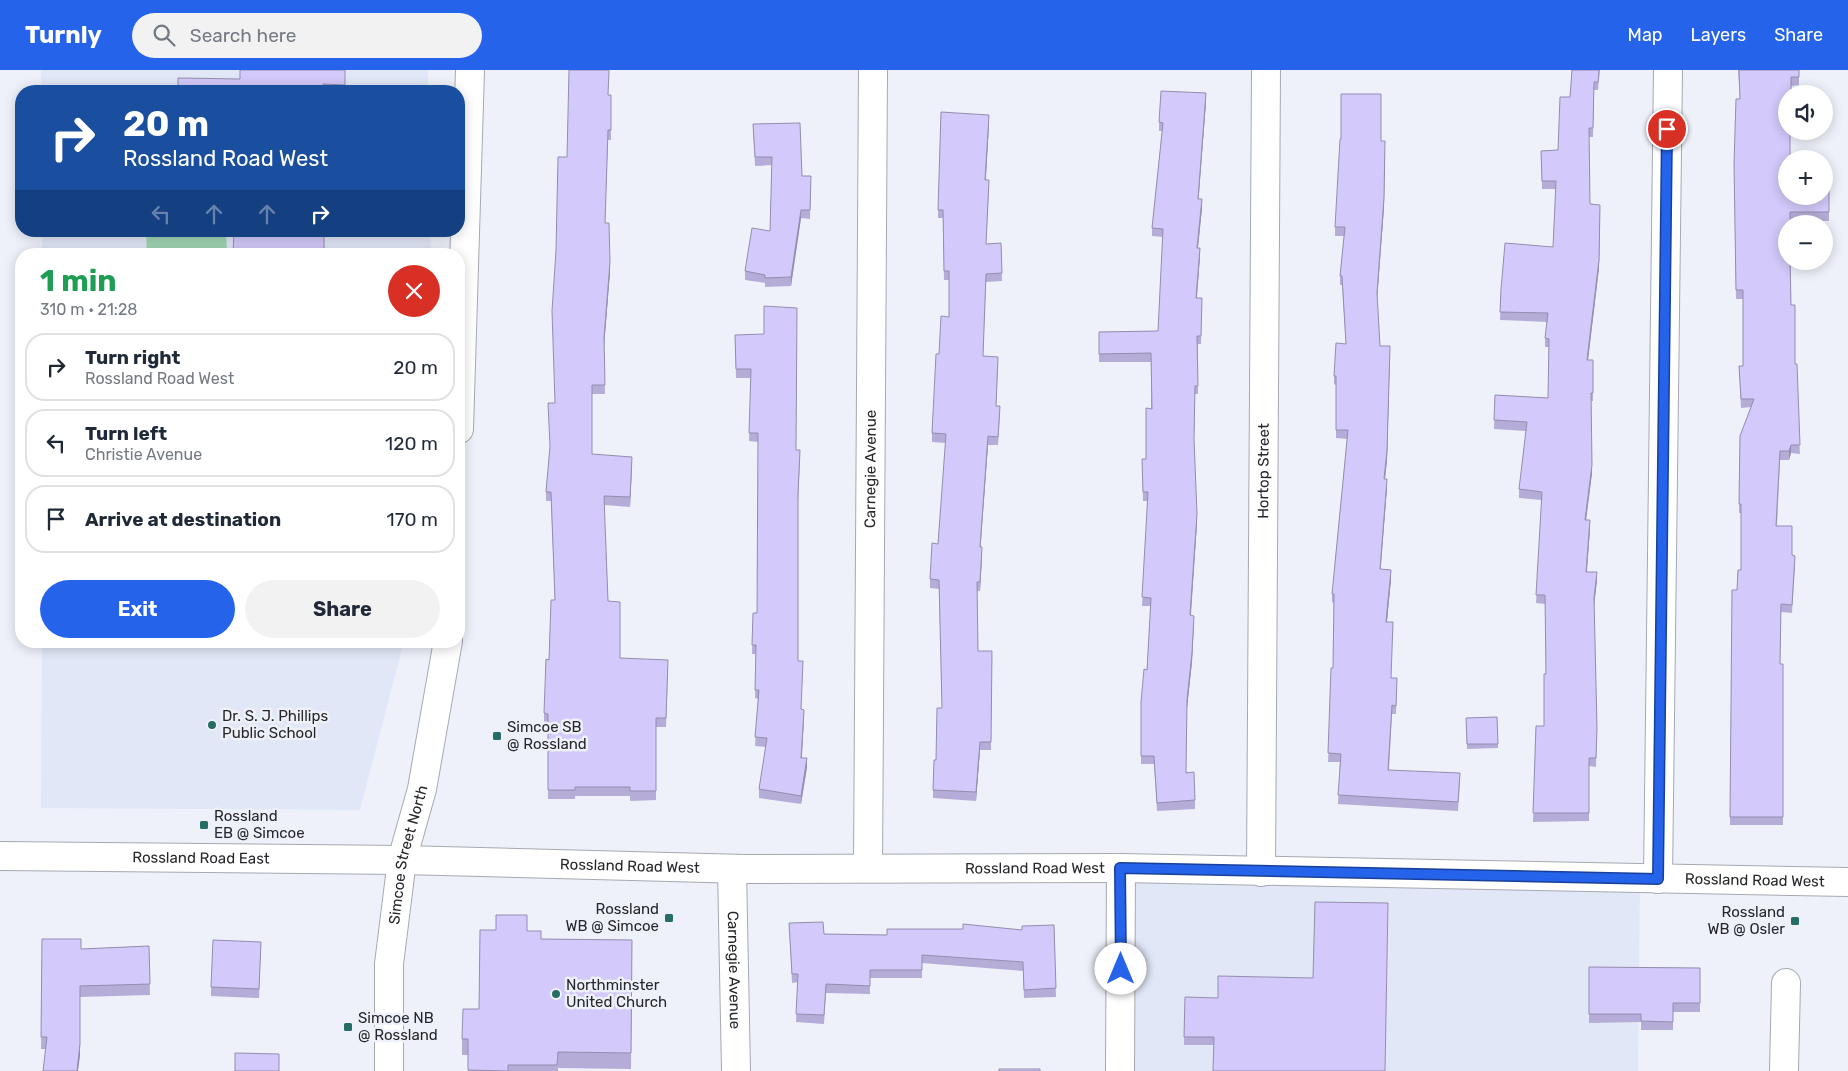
<!DOCTYPE html>
<meta charset="utf-8">
<style>
:root{--surface:#fff;--page:#f2f2f3;--text:#1f2937;--muted:#747a83;--line:#e0e1e3;--accent:#2563eb}
body{margin:0;font-family:Rubik,sans-serif;background:var(--page);color:var(--text);height:100vh;display:flex;flex-direction:column;font-size:19px;white-space:nowrap}
*{box-sizing:border-box;margin:0}
p{font-size:16px;color:var(--muted)}
.icon{flex:none;width:28px;height:28px;fill:none;stroke:currentColor;stroke-width:2;stroke-linecap:round;stroke-linejoin:round}
.map{position:relative;flex:1;overflow:hidden}
.panel{position:absolute;left:15px;top:178px;width:450px;height:400px;display:flex;flex-direction:column;background:var(--surface);border-radius:20px;box-shadow:0 2px 12px #0003}
.panel>*{flex:none}
.banner{position:absolute;left:15px;top:15px;width:450px;height:152px;border-radius:20px;box-shadow:0 2px 12px #0003;background:#1a4fa0;color:#fff;overflow:hidden}
.fabs{position:absolute;left:1778px;top:15px;display:grid;gap:10px}
.fabs a{display:grid;place-items:center;width:55px;height:55px;border-radius:50%;background:var(--surface);box-shadow:0 2px 12px #0003;font-size:25px}
.pin{position:absolute;display:grid;place-items:center;width:42px;height:42px;color:#fff;margin:-21px;border:2px solid #fff;border-radius:50%;box-shadow:0 1px 5px #0007}
.me{position:absolute;width:55px;margin:-28px;rotate:0deg;stroke-linejoin:round;filter:drop-shadow(0 0 4px #0008)}
.turn{display:flex;align-items:center;gap:18px;height:105px;padding:0 25px;font-size:22px}
.turn .icon{width:65px;height:65px;stroke-width:2.5}
.turn b{display:block;font-size:35px;line-height:42px}
.lanes{display:flex;align-items:center;height:48px;padding:0 25px;background:#0003;justify-content:center;gap:25px;direction:ltr}
.lanes .off{opacity:.35}
.round{display:grid;place-items:center;flex:none;width:52px;height:52px;border-radius:26px;background:var(--page)}
.overview{display:flex;align-items:center;justify-content:space-between;height:85px;padding:0 25px}
h1{font-size:30px;font-weight:700;line-height:38px;color:#1e9e55}
.button{display:flex;gap:10px;margin-top:auto;padding:10px 25px}
.button a{flex:1;height:58px;border-radius:30px;background:var(--accent);color:#fff;font-size:20px;font-weight:700;line-height:58px;text-align:center}
.button a+a{background:var(--page);color:var(--text)}
ul{padding:0;list-style:none}
li{display:flex;align-items:center;gap:15px;height:68px;margin:0 10px 8px;padding:0 15px;border:2px solid var(--line);border-radius:20px}
li div{flex:1}
li b{display:block;font-size:19px}
li em{font-style:normal}
header{display:flex;align-items:center;gap:30px;box-sizing:border-box;height:70px;padding:0 25px;background:var(--accent);color:#fff}
header strong{font-size:24px}
nav{display:flex;gap:28px;margin-inline-start:auto;font-size:18px}
.search{width:350px;height:45px;background:var(--page);display:flex;align-items:center;gap:12px;box-sizing:border-box;padding:0 18px;border-radius:28px;color:var(--muted);font-size:19px}
.map>svg:first-child{display:block}
.built{fill:#e1e7f7}
.green{fill:#a0d5b3}
.lines{fill:none;stroke-linecap:round;stroke-linejoin:round}
.minor-casing{stroke:#a5a9b1;stroke-width:30}
.major-casing{stroke:#a5a9b1;stroke-width:30}
.minor{stroke:#fff;stroke-width:28}
.major{stroke:#fff;stroke-width:28}
.wall{fill:#b5add7}
.shaded-wall{fill:#948daf}
.building{fill:#d3c9fa;stroke:#948daf}
.route-casing{stroke:#184099;stroke-width:12}
.route{stroke:#2563eb;stroke-width:9}
.poi-dot{fill:#266e65;stroke:#eef1fa;stroke-width:2}
.labels{text-anchor:middle;stroke-width:5;stroke-linejoin:round;paint-order:stroke}
.street-label{font-size:15px;fill:#26272a;stroke:#eef1fa}
.poi-label{font-size:15px;fill:#26272a;stroke:#eef1fa;text-anchor:start}
</style>
<header>
<strong>Turnly</strong>
<div class="search"><svg class="icon" aria-label="search" viewBox="0 0 24 24"><circle cx="10" cy="10" r="6"/><path d="M15 15l6 6"/></svg>Search here</div>
<nav><a>Map</a><a>Layers</a><a>Share</a></nav>
</header>
<div class="map">
<svg width="1848" height="1001" viewBox="0 0 1848 1001">
<rect width="100%" height="100%" fill="#eef1fa"/>
<path class="built" d="M41,0H428V21H41Z
M42,161H430L431,184H42Z
M42,571H404L360,740L41,738Z
M1121,798L1640,813L1638,1001H1121Z"/>
<path class="green" d="M146,161H226L227,184H147Z"/>
<g class="lines">
<defs>
<g id="minor">
<path id="s1" d="M868,798L873,0"/>
<path id="s2" d="M732,799L736,1001"/>
<path id="s3" d="M1261,802L1266,0"/>
<path d="M1658,809L1668,0"/>
<path d="M1120,1001L1121,798"/>
<path d="M1784,1001L1786,913"/>
</g>
<g id="major">
<path d="M459,359L470,0"/>
<path id="s4" d="M0,786L402,790L745,799L1121,798L1848,812"/>
<path id="s5" d="M389,1001V894L402,790L422,719L448,571"/>
</g>
</defs>
<use href="#minor" class="minor-casing"/>
<use href="#major" class="major-casing"/>
<use href="#minor" class="minor"/>
<use href="#major" class="major"/>
</g>
<path class="wall" d="M345,0V21H178L240,9Z
M1572,0H1600L1598,20H1594L1593,67H1589L1590,134L1600,143L1599,198L1588,290H1593V331H1591L1592,403L1586,450L1590,459L1587,502L1597,510L1594,535L1597,658L1596,697L1589,696V751L1533,752L1536,656H1544L1546,604L1545,534L1536,533L1542,430L1519,428V419L1526,361L1494,359L1495,325L1548,328L1549,277H1545V268L1547,252L1500,250L1501,219L1553,177L1556,119H1542L1541,81L1558,80L1570,27Z
M1738,0H1799V15L1791,16L1786,126L1829,121V151H1790L1791,235L1800,384L1791,383L1789,390H1780L1777,456L1792,485L1795,494L1792,543L1781,542L1780,594H1783V755H1730L1732,520H1737L1741,500V443H1739L1740,366L1751,337L1741,338L1739,296H1743V229H1736L1734,94L1740,29Z
M609,25H611V70H608L605,153L610,202L604,276L605,324H592V384L632,396L630,437L604,435L608,531L620,588L668,599L666,657H656V730L630,731V726H575V729H548V653H544V643L555,530L551,431H546V422L555,333L567,87Z
M1206,32L1198,129L1202,138L1198,178L1200,186L1197,228L1202,237L1201,274H1198V324H1195L1194,372L1197,453L1191,545L1194,554L1192,592L1187,638L1186,703L1195,730V739L1157,741L1154,694H1141V632L1147,600L1151,536H1142L1148,431H1143L1142,389H1146L1151,339V292H1099V262L1158,261L1163,167L1152,166V158L1162,61H1159V52Z
M753,54L802,106H811L810,149L801,148L791,216L765,217V213L745,210V201L770,161L772,95L755,96Z
M989,54L986,110L989,119L986,174L1001,173L1002,211L986,212L983,286L998,296L996,336L1000,344L998,375H988L980,477L982,485L980,521H977L978,581H992L991,680H980L976,731L933,728V720L942,638L939,519L930,518V509L938,474L946,373L932,372V363L939,284L949,247V210H944L943,148H938V140Z
M1381,71L1384,137L1377,228L1380,276L1390,285L1387,390L1385,409L1387,418L1380,499L1391,509L1387,552L1391,608H1397L1396,644H1392L1389,700L1460,711L1458,741L1338,734L1340,692H1328L1333,598L1334,533L1332,532V524L1347,369L1336,368V315L1334,314V306L1346,274L1342,215H1340V206L1344,166H1335V157Z
M234,161H333V162H324Z
M735,265L800,389L798,433V591L801,639L804,648L802,688L807,697L801,734L759,728V719L766,677L755,676L758,629L755,628L756,584H752L753,543H757L758,372L749,371L751,308H736Z
M1497,647L1498,678L1467,679L1466,648Z
M789,853L824,864L887,865L1022,860L1054,855L1056,927L1024,928L1023,901L922,893V908H870V924L826,923L824,954L796,952L798,912L792,913Z
M527,861L541,869L632,870L631,999L558,998V1001H468V985H462V969L479,939Z
M42,869L81,879L149,876L150,925L80,927V986L46,979H41Z
M261,872L259,928L211,926V917Z
M1589,897L1700,898V942H1673V960H1641V952L1589,953Z
M1185,927L1385,1001L1214,975H1184Z"/>
<path class="shaded-wall" d="M1206,23V32L1198,137V129Z
M989,45V54L985,119V110Z
M1385,71L1384,137L1377,231V223Z
M1202,129V138L1197,186V178Z
M1600,135L1599,198L1587,298V290Z
M801,140V148L791,216V207Z
M1200,178V186L1196,236V228Z
M610,192V202L604,277V268Z
M1390,276L1387,390L1384,417Z
M988,366V375L980,485V477Z
M1791,375V383L1789,390V381Z
M632,387V396L630,437V427Z
M1592,395V403L1585,458V450Z
M1387,409V418L1380,508V499Z
M1197,444V453L1190,554V545Z
M1590,450V459L1586,510V502Z
M982,477V485L980,521V512Z
M1391,500V509L1386,561V552Z
M1597,502V510L1594,536V528Z
M1194,546L1192,592L1187,638V630Z
M804,640V648L801,696V688Z
M980,672V680L976,731V722Z
M807,688V697L801,734V726Z
M80,927V986L78,1001H77Z"/>
<path class="building" d="M240,0H345V15L323,14V21H178V8L240,9Z
M569,0H609L608,25H611V60H608L605,153H609L610,192L604,268L605,315H592V384L632,387L630,427L604,426L608,531L620,532V588L668,590L666,648H656V721H630V717H575V720H548V644L544,643L546,589L549,590L551,530H555L551,422H546L550,376L548,333H555L552,241L556,180L558,87H567Z
M1572,0H1599L1598,12H1594L1593,58H1589L1590,134L1600,135L1599,190L1587,290H1593V323H1591L1592,395L1585,450H1590L1586,502H1597L1594,528L1597,658L1596,688H1589V743H1533L1536,656H1544V604H1546L1545,525H1536L1542,422L1519,419L1527,352L1494,350L1495,325L1548,328L1549,269L1545,268L1548,243L1500,242L1501,219L1505,173L1553,177L1556,111H1542L1541,81L1558,80L1560,27H1570Z
M1739,0H1799V7H1791V24H1786V61H1790V85H1794V89H1786V126H1824V121H1829V142H1790V154H1786V191H1790L1791,235H1795V294H1797L1800,375H1791L1789,381H1780L1776,456H1792V485L1795,486L1792,535L1781,534L1780,594H1783V747H1730L1732,520H1737L1738,500H1741V434H1739L1740,366L1754,329H1741L1739,296H1743V220H1736L1734,94L1736,29H1740Z
M1161,21L1206,23L1198,129H1202L1197,178H1200L1196,228H1202L1201,266H1197L1198,316H1195L1194,369L1197,444L1190,545L1194,546L1192,583L1187,630L1186,703L1194,702L1195,730L1157,733L1154,686H1141V632L1144,599L1147,600L1151,528L1142,527L1148,422H1143L1142,389H1146V338L1152,339L1151,283L1099,284V262L1158,261L1163,159L1152,158L1163,53L1159,52Z
M1341,24H1381V71H1385L1384,128L1377,223L1380,276H1390L1387,381L1384,409H1387L1380,499L1391,500L1386,552H1393L1391,608H1397L1396,636L1392,635L1388,700L1460,703L1458,732L1338,725L1341,684L1328,683L1331,598H1333L1334,524H1332L1348,360H1336V306H1334L1336,273L1346,274L1342,206H1340L1345,157H1335L1340,69H1341Z
M941,42L989,45L985,110H989L986,174L1001,173L1002,203L986,204L983,286L998,287L996,336H1000L998,367L988,366L980,477H982L980,512H977L978,581H992L991,672H980L976,722L933,720L934,690H936L937,638H942L939,510L930,509L932,473L938,474L946,364L932,363L936,284H939L941,246L949,247V201H944L943,140H938Z
M800,53L802,106H811L810,140H801L791,207L765,208V205L745,201L752,158L770,161L772,87H755L753,54Z
M234,161H324V184H233Z
M764,236L797,238L796,380H800L798,424V591H803L801,639L804,640L801,688H807L801,726L759,719L767,668L755,667L759,620H755L756,575H752L753,543H757L758,363H749L751,299H736L735,265L764,264Z
M1497,647L1498,674H1467L1466,648Z
M1315,832L1388,833L1385,1001H1213L1214,967H1184L1185,927L1218,928V906L1313,908Z
M496,845H527V861H541V869L632,870L631,983L558,982L557,995H508V1001L468,1000V969H462L463,939H479L480,860H496Z
M823,852L824,864L887,865V859H963V854L1022,860V856L1054,855L1056,918L1024,920L1023,892L922,885V900H870V916L826,914L824,945L796,944L798,904H792L789,853Z
M42,869H81V879L149,876L150,914L80,916V974L77,1001H43L47,967H41Z
M213,870L261,872L259,919L211,917Z
M1589,897L1700,898V933H1673V952L1641,951V944H1589Z
M235,983L279,984V1001H235Z
M999,999H1040V1001H999Z"/>
<g class="lines">
<defs>
<path id="route" d="M1121,899L1120,798L1658,809L1667,59"/>
</defs>
<use href="#route" class="route-casing"/>
<use href="#route" class="route"/>
</g>
<g class="poi-dot">
<circle cx="212" cy="655" r="5"/>
<rect x="492" y="661" width="10" height="10" rx="2.5"/>
<rect x="199" y="750" width="10" height="10" rx="2.5"/>
<rect x="664" y="843" width="10" height="10" rx="2.5"/>
<rect x="1790" y="846" width="10" height="10" rx="2.5"/>
<circle cx="556" cy="924" r="5"/>
<rect x="343" y="952" width="10" height="10" rx="2.5"/>
</g>
<g class="labels">
<g class="street-label">
<text dy="5" stroke="none"><textPath href="#s1" startOffset="399">Carnegie Avenue</textPath></text>
<text dy="5" stroke="none"><textPath href="#s3" startOffset="401">Hortop Street</textPath></text>
<text dy="5" stroke="none"><textPath href="#s5" startOffset="218">Simcoe Street North</textPath></text>
<text dy="5" stroke="none"><textPath href="#s4" startOffset="201">Rossland Road East</textPath></text>
<text dy="5" stroke="none"><textPath href="#s4" startOffset="630">Rossland Road West</textPath></text>
<text dy="5" stroke="none"><textPath href="#s4" startOffset="1035">Rossland Road West</textPath></text>
<text dy="5" stroke="none"><textPath href="#s4" startOffset="1755">Rossland Road West</textPath></text>
<text dy="5" stroke="none"><textPath href="#s2" startOffset="101">Carnegie Avenue</textPath></text>
</g>
<g class="poi-label">
<text x="222" y="651">Dr. S. J. Phillips<tspan x="222" dy="17">Public School</tspan></text>
<text x="507" y="662">Simcoe SB<tspan x="507" dy="17">@ Rossland</tspan></text>
<text x="214" y="751">Rossland<tspan x="214" dy="17">EB @ Simcoe</tspan></text>
<text x="659" y="844" text-anchor="end">Rossland<tspan x="659" dy="17">WB @ Simcoe</tspan></text>
<text x="1785" y="847" text-anchor="end">Rossland<tspan x="1785" dy="17">WB @ Osler</tspan></text>
<text x="566" y="920">Northminster<tspan x="566" dy="17">United Church</tspan></text>
<text x="358" y="953">Simcoe NB<tspan x="358" dy="17">@ Rossland</tspan></text>
</g>
</g>
</svg>
<div class="fabs">
<a><svg class="icon" aria-label="sound" viewBox="0 0 24 24"><path d="M4 9h4l5-4v14l-5-4H4zM17 9q2 3 0 6"/></svg></a>
<a>+</a>
<a>−</a>
</div>
<div class="pin" style="left:1667px;top:59px;background:#d93025"><svg class="icon" aria-label="arrive" viewBox="0 0 24 24"><path d="M6 21V4h12l-3 4 3 4H6"/></svg></div>
<svg class="me" style="left:1121px;top:899px" viewBox="-20 -20 40 40"><circle r="19" fill="#fff"/><path d="M0-13L10 11 0 6-10 11z" fill="#2563eb"/></svg>
<div class="banner">
<div class="turn"><svg class="icon" aria-label="right" viewBox="0 0 24 24"><path d="M7 20v-9h11M14 6l5 5-5 5"/></svg><div><b>20 m</b>Rossland Road West</div></div>
<div class="lanes"><svg class="icon off" aria-label="left" viewBox="0 0 24 24"><path d="M17 20v-9H6M10 6l-5 5 5 5"/></svg><svg class="icon off" aria-label="ahead" viewBox="0 0 24 24"><path d="M12 20V5M6 11l6-6 6 6"/></svg><svg class="icon off" aria-label="ahead" viewBox="0 0 24 24"><path d="M12 20V5M6 11l6-6 6 6"/></svg><svg class="icon" aria-label="right" viewBox="0 0 24 24"><path d="M7 20v-9h11M14 6l5 5-5 5"/></svg></div>
</div>
<section class="panel">
<div class="overview"><div><h1>1 min</h1><p>310 m · 21:28</p></div><a class="round" style="background:#d93025;color:#fff"><svg class="icon" aria-label="close" viewBox="0 0 24 24"><path d="M6 6l12 12M18 6L6 18"/></svg></a></div>
<ul>
<li><svg class="icon" aria-label="right" viewBox="0 0 24 24"><path d="M7 20v-9h11M14 6l5 5-5 5"/></svg><div><b>Turn right</b><p>Rossland Road West</p></div><em>20 m</em></li>
<li><svg class="icon" aria-label="left" viewBox="0 0 24 24"><path d="M17 20v-9H6M10 6l-5 5 5 5"/></svg><div><b>Turn left</b><p>Christie Avenue</p></div><em>120 m</em></li>
<li><svg class="icon" aria-label="arrive" viewBox="0 0 24 24"><path d="M6 21V4h12l-3 4 3 4H6"/></svg><div><b>Arrive at destination</b></div><em>170 m</em></li>
</ul>
<div class="button"><a>Exit</a><a>Share</a></div>
</section>
</div>
